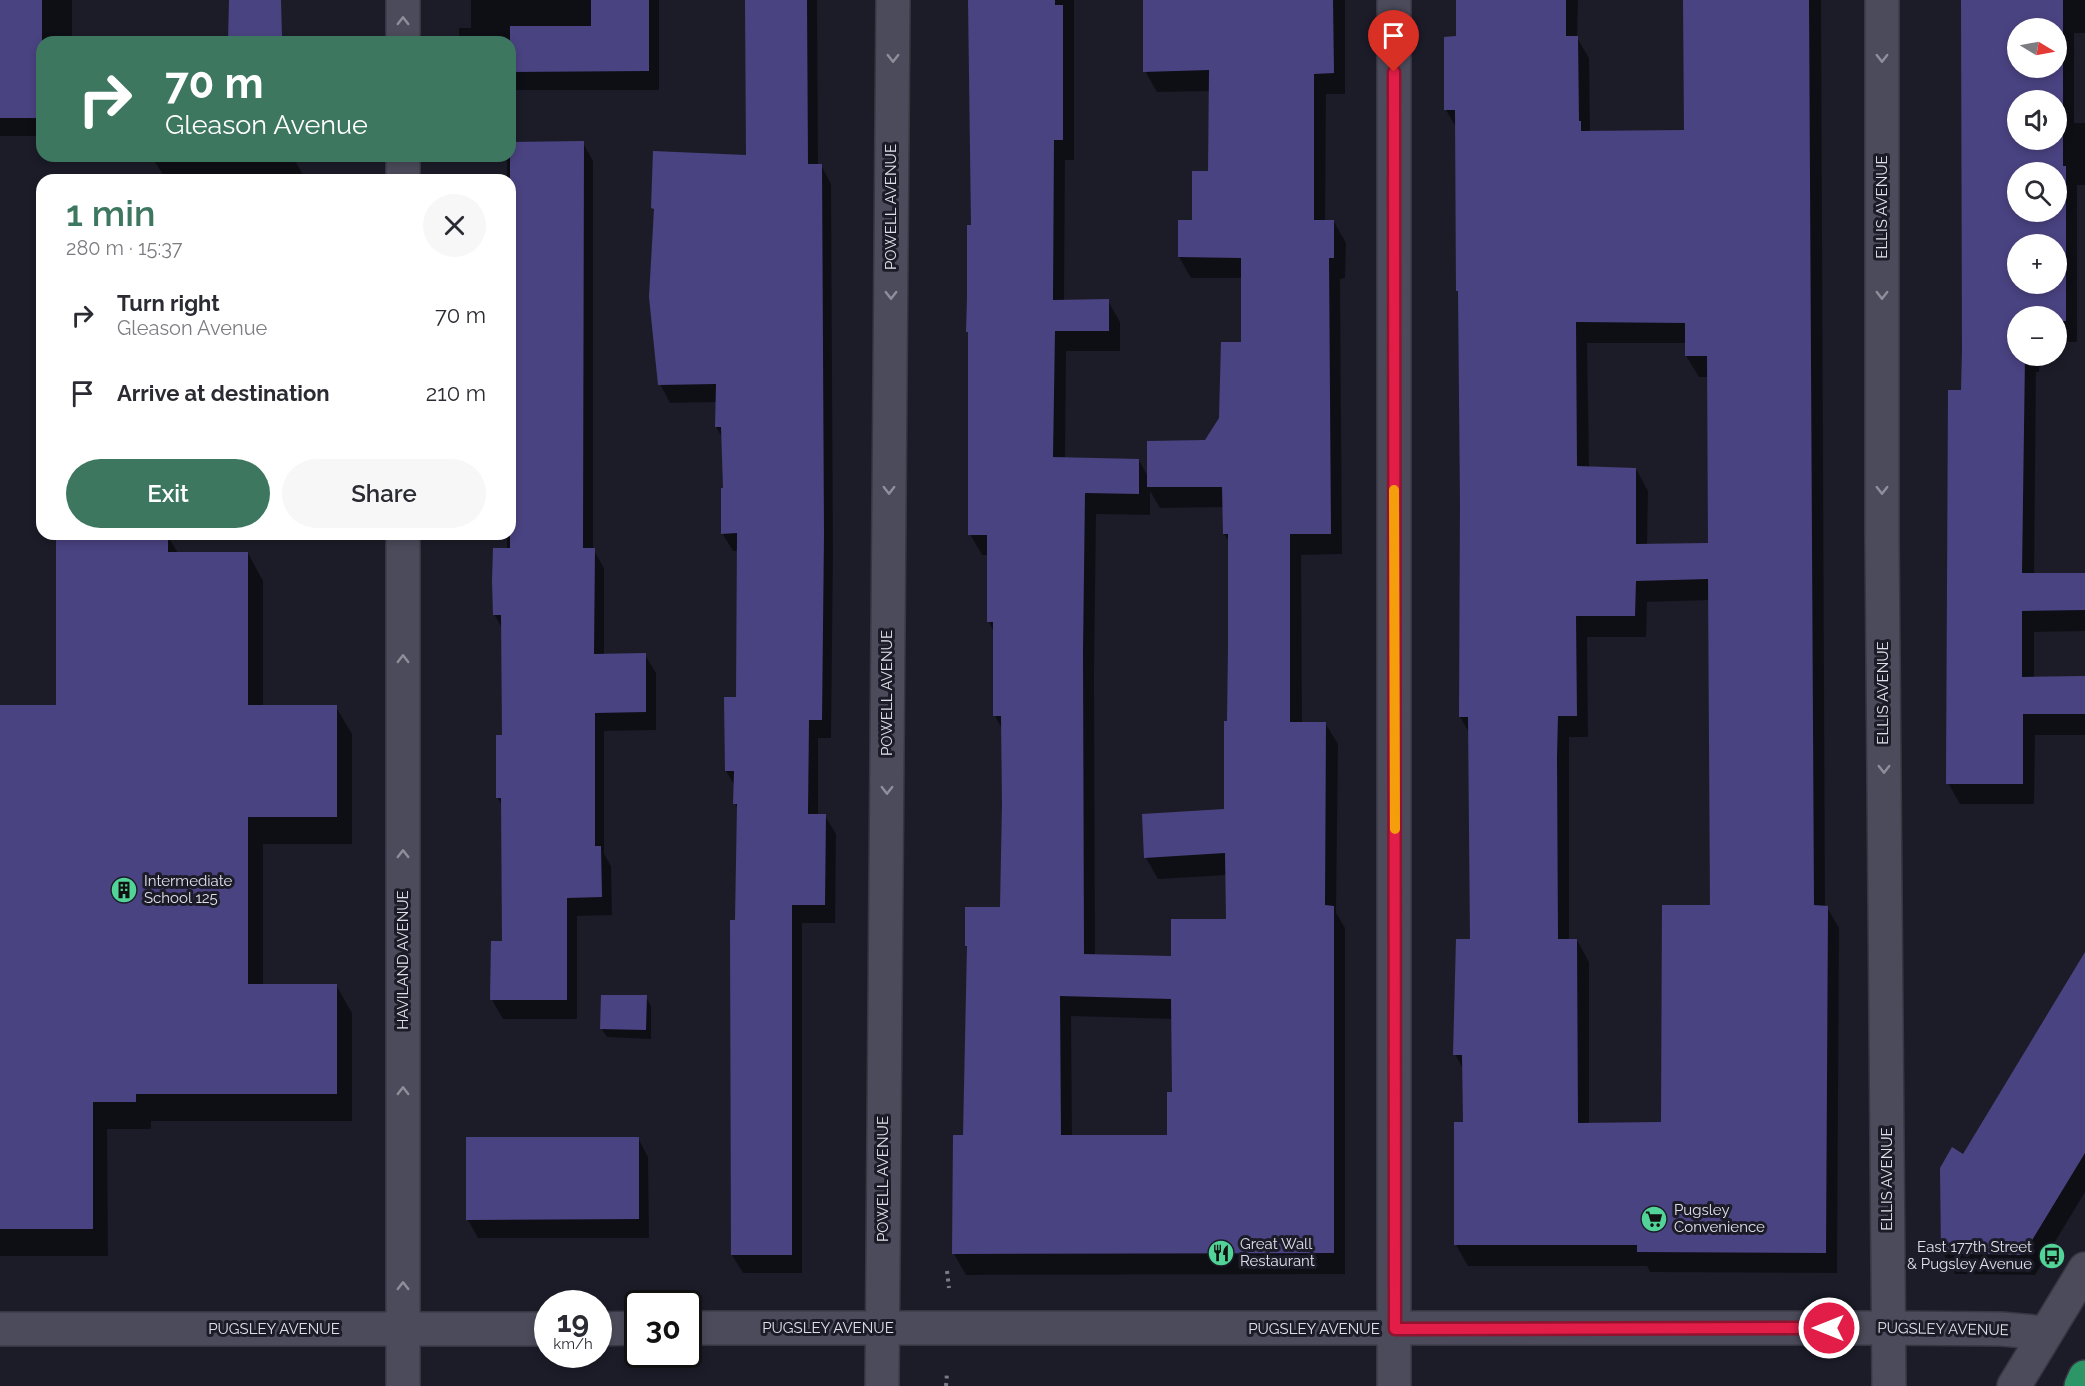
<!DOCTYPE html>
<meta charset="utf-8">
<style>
:root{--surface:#fff;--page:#f7f7f7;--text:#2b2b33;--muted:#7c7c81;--accent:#3d7760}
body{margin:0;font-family:Raleway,sans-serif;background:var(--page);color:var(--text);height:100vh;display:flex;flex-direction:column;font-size:22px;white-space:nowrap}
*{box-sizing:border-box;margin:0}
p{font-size:20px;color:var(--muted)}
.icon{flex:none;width:33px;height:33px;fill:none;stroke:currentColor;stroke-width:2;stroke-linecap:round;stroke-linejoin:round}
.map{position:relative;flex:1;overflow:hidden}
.details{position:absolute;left:36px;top:174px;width:480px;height:366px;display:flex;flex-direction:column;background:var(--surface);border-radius:18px;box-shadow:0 3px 9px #0003}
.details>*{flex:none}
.top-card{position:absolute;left:36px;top:36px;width:480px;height:126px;border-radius:18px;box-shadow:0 3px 9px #0003;background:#3d7760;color:#fff;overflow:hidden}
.needle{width:39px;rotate:100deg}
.buttons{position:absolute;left:2007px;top:18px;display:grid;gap:12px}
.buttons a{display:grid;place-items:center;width:60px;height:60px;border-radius:50%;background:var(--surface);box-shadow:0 3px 9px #0003;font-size:30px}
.speed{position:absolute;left:534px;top:1290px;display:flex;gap:12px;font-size:30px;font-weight:700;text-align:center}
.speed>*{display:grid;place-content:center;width:78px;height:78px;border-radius:50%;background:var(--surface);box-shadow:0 3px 9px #0003;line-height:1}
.speed small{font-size:15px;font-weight:400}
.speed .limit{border:3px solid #111;border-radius:9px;background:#fff;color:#111}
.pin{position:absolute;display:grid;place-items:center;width:51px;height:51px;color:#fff;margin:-62px -26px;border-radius:50% 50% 50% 0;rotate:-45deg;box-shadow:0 0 6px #0007}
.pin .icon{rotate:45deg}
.me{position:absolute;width:66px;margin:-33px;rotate:270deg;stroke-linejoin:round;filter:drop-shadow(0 0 4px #0008)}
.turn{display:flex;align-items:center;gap:21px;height:126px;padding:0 30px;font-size:27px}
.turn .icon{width:78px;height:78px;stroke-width:2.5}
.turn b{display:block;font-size:42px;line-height:51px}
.round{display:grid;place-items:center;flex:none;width:63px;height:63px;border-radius:32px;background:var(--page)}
.overview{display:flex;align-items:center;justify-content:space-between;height:102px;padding:0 30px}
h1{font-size:36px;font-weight:600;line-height:45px;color:var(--accent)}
.cta{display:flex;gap:12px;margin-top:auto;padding:12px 30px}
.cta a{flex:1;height:69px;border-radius:36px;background:var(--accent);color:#fff;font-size:24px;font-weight:600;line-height:69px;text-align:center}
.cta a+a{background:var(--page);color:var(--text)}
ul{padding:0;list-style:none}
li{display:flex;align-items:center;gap:18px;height:78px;padding:0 30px}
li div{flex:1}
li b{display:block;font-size:22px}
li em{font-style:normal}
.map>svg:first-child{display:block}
.shadow{fill:#0007;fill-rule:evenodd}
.building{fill:#4a4382;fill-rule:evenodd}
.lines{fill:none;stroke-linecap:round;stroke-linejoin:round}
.street-casing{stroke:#373642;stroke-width:36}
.secondary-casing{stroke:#373642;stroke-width:36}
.highway-casing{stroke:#373642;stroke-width:36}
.path{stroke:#7c7c87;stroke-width:4;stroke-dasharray:3 4.5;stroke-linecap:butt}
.street{stroke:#4c4b5b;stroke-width:33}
.secondary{stroke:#4c4b5b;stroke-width:33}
.highway{stroke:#2c9667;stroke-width:33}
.oneway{stroke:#8f8e9b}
.route-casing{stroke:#92132f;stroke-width:15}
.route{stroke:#e11d48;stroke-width:10}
.slow{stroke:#f59e0b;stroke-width:10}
.labels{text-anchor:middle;stroke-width:6;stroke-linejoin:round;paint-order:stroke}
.street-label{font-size:15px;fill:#e0e0ea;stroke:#1c1c29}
.poi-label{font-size:15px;fill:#e0e0ea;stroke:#1c1c29;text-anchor:start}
</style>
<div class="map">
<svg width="2085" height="1386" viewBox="0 0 2085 1386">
<rect width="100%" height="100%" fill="#1c1c29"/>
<path class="shadow" d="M0,0H72V42H42V136H0Z
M471,0H659V90H510V42H459V28H471Z
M747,0H817L818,165H821L831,184L833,553L831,738H818V816H825L836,834L835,923H802V1273H743L732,1255V921H737L739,810L735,804V786L726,771V699L738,698V551H733L722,533L724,490L723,439L716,427L717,402L670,403L660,384L655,212L653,208L748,156Z
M971,0H1074V160H1065L1064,301H1108L1120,322V351H1066L1065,459L1139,460L1148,477L1206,441L1221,419L1243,344L1242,278H1191L1179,257L1210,172V91L1157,92L1145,71L1144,0H1345V94H1326L1325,222H1334L1346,243L1345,278L1340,279L1342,554L1301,555L1302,723H1325L1338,744L1336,913L1345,928V1274L966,1275L954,1254V1136H965L968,949L966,946L1002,908V729L995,716L994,632L989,622V555H982L970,534L972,226ZM1150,491L1160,508L1224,507V534L1230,543L1229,723L1226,810L1146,858L1158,879L1227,875L1228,920L1173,958L1095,956L1094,673L1096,514L1150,515ZM1071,1016L1173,1019V1093L1168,1136H1072Z
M1457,0H1578L1577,38L1589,58L1590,132H1686L1685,0H1821L1825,907H1827L1839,928L1837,1273L1650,1272L1647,1266H1468L1456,1245L1464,1124L1463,1069L1455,1054L1471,940L1470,734L1460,717V295L1457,291V129L1446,110L1457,38ZM1587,343H1686V356L1699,377H1708L1710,544L1647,546L1648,491L1636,469L1589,468ZM1710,600L1712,907L1663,1123L1589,1124V962L1577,940H1569V737H1588L1587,637H1646L1647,602Z
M1963,0H2085V33H2074V123H2085V185H2077V342H2056V316H2018V356H2040L2039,372H2036L2034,575L2085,574V631L2034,632V678L2085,677V735H2035L2034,804H1960L1948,783L1962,392ZM2018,28H2056V68H2018ZM2018,100H2056V140H2018ZM2018,172H2056V212H2018ZM2018,244H2056V284H2018Z
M510,143H583L593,161V549L604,568V655H645L656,673V730L604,731V854L611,866L612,915L577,916V1019H503L492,1000V942H504L503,807L497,797L503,737V630L494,614L507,549V534H510V180H507V156H510Z
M156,156L293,157L303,175L346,176L349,180L165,178L155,162Z
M167,535L178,553H248L263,581V707H336L352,734V844H263V985H336L352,1013V1121H151V1129H107L108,1256H0V706H58Z
M2085,954V1192L2035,1275L1955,1274L1943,1253Z
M646,997L651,1006V1039L607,1037L601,1028Z
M638,1138L648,1157L649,1238H478L468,1220Z"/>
<path class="building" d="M0,0H42V118H0Z
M229,0H281L282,38L269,36V42H228Z
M591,0H649V71L510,72V26H591Z
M745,0H807L808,164H822L824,534L822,720H809L808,814H826L825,905H792V1255H731L730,920H735L737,804H733L734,771H725L724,697H736L737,533L721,534V488H723L721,427H715L716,384L658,385L649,297L654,209L651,208L653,151L746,155Z
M968,0H1055V5H1063V140H1054L1053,300L1109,299V331H1055L1053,457L1139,459V494L1085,493L1083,651L1084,954L1171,956V919H1226L1225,853L1144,858L1142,814L1224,809V721H1227L1228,648V534H1223L1222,487H1147V441L1205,440L1219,418L1221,342H1241V258L1178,257V220H1192V171H1208L1209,70L1143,72V0H1333L1334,73L1314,74V220H1334V258H1329L1331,534H1290V722H1326L1325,905L1334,906V1253L952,1254L953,1135H963L967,946H965V907H1000L1002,804L1001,716H993V622H987V535H968V332H966L967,298V225H971ZM1060,996L1171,999L1172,1092H1167V1135H1061Z
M1456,0H1566V36H1578L1579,121H1581V131L1684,130L1683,0H1809L1814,905L1828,906L1826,1253L1637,1252V1245H1454V1122H1463L1462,1055H1453L1456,939H1470L1468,717H1459L1460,504L1458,291H1456L1455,110H1444V37L1456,36ZM1576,322L1685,323V356H1707L1708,543L1636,544V468L1577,466ZM1708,579L1710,905H1662L1661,1122L1578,1123L1577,939H1558L1557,757L1558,716H1577L1576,616H1635L1636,581Z
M1961,0H2063V166H2066V321H2056V316H2018V356H2025L2022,573H2085V610L2022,611V677L2085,676V714H2023V784H1946L1948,390H1961L1962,351ZM2018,28H2056V68H2018ZM2018,100H2056V140H2018ZM2018,172H2056V212H2018ZM2018,244H2056V284H2018Z
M584,141L583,548H595L594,654L646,653V712L595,713V846H601L602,897L567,898V1000H490L491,941H502L501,798H496V735H502L501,615H493L492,581L493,548H510V142Z
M56,534H168V552H248V705H337V817H248V984H337V1094H136V1102H93V1229H0V705H56Z
M2085,952V1153L2023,1255L1941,1253L1940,1168L1952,1147L1963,1154Z
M601,995H647L646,1030L600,1029Z
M466,1137H639V1219L466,1220Z"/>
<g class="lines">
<defs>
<path id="street" d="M403,0V42
M1394,0V1386
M1882,0V538L1889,1386
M403,156V180
M403,534V1386
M688,1328H1889L2001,1329L2046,1333
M0,1329H548
M598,1329L638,1328
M882,1386L893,0"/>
<path id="secondary" d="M2014,1386L2085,1269"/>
<path id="highway" d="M2081,1386L2085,1377"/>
</defs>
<use href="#street" class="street-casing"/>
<use href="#secondary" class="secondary-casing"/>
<use href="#highway" class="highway-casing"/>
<path class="path" d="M947,1271L949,1288
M946,1386L947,1373"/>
<use href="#street" class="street"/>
<use href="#secondary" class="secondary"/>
<use href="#highway" class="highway"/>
</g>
<defs><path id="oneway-chevron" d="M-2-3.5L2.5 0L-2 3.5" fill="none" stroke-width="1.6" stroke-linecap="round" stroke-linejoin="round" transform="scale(1.5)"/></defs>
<g class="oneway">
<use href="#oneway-chevron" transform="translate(403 21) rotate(-90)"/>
<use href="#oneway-chevron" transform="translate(893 58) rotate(90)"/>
<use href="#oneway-chevron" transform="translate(1882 58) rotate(90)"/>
<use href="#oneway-chevron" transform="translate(891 295) rotate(90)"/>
<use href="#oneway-chevron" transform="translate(1882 295) rotate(90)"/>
<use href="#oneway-chevron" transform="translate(889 490) rotate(90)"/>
<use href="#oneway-chevron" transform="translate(1882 490) rotate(90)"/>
<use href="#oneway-chevron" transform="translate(403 659) rotate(-90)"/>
<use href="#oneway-chevron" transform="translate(1884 769) rotate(90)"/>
<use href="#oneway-chevron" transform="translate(887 790) rotate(90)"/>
<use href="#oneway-chevron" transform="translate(403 854) rotate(-90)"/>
<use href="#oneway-chevron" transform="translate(403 1091) rotate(-90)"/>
<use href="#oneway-chevron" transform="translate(403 1286) rotate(-90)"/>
</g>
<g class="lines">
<defs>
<path id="route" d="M1394,72L1395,1329L1829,1328"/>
</defs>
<use href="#route" class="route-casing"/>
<use href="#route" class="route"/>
<path class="slow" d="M1394,490L1395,829"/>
</g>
<defs>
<symbol id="building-disc" viewBox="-11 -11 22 22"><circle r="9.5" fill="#52d397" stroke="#1c1c29"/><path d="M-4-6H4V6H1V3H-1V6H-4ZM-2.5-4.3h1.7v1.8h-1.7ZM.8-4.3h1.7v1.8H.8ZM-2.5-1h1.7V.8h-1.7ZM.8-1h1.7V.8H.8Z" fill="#111"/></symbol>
<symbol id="supermarket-disc" viewBox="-11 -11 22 22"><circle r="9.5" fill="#52d397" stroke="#1c1c29"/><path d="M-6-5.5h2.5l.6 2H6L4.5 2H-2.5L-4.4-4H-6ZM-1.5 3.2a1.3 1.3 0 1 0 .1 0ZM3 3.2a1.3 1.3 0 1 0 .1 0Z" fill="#111"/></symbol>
<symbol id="restaurant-disc" viewBox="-11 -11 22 22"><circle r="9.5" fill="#52d397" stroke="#1c1c29"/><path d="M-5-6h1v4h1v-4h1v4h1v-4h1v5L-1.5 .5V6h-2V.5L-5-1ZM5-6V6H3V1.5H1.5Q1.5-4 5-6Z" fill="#111"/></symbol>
<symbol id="bus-disc" viewBox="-11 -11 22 22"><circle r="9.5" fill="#52d397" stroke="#1c1c29"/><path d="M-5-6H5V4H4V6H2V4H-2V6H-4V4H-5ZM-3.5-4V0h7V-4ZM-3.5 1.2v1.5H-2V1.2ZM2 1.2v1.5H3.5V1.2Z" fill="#111"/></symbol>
</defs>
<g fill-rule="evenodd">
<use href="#building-disc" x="109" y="875" width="30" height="30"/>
<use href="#supermarket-disc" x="1639" y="1204" width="30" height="30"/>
<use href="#restaurant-disc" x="1206" y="1238" width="30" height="30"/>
<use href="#bus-disc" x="2037" y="1241" width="30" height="30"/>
</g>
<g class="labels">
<g class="street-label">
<text transform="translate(891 207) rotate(-90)" y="5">POWELL AVENUE</text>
<text transform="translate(1882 207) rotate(-90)" y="5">ELLIS AVENUE</text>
<text transform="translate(887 693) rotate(-90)" y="5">POWELL AVENUE</text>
<text transform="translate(1883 693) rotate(-90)" y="5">ELLIS AVENUE</text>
<text transform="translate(403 960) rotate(-90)" y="5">HAVILAND AVENUE</text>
<text transform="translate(883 1179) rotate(-90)" y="5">POWELL AVENUE</text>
<text transform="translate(1887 1179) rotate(-90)" y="5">ELLIS AVENUE</text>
<text x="828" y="1333">PUGSLEY AVENUE</text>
<text x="274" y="1334">PUGSLEY AVENUE</text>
<text x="1314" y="1334">PUGSLEY AVENUE</text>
<text transform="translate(1943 1329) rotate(1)" y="5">PUGSLEY AVENUE</text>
</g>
<g class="poi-label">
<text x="144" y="886">Intermediate<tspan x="144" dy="17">School 125</tspan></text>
<text x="1674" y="1215">Pugsley<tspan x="1674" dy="17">Convenience</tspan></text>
<text x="1240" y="1249">Great Wall<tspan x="1240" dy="17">Restaurant</tspan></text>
<text x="2032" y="1252" text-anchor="end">East 177th Street<tspan x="2032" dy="17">&amp; Pugsley Avenue</tspan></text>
</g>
</g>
</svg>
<div class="buttons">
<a><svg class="needle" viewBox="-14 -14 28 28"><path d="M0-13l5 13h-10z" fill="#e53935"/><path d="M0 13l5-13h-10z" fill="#7c7c81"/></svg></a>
<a><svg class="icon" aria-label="sound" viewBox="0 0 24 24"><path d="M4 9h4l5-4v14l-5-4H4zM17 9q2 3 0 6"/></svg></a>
<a><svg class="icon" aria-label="search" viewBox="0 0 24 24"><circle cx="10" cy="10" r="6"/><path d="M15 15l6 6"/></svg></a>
<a>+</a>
<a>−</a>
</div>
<div class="speed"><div>19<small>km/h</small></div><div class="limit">30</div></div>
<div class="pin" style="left:1394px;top:72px;background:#d93025"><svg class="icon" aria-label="arrive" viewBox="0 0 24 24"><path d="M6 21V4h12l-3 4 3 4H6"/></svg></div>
<svg class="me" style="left:1829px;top:1328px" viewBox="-20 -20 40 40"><circle r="17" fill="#e11d48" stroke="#fff" stroke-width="3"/><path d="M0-11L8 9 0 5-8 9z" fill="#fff"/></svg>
<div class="top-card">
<div class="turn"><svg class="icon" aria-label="right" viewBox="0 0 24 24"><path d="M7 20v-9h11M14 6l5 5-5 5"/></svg><div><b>70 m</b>Gleason Avenue</div></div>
</div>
<section class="details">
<div class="overview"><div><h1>1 min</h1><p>280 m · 15:37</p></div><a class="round"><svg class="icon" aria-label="close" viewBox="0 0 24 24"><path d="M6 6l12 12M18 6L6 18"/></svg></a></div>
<ul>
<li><svg class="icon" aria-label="right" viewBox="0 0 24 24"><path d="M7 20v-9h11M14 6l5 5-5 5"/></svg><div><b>Turn right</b><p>Gleason Avenue</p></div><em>70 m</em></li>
<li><svg class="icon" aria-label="arrive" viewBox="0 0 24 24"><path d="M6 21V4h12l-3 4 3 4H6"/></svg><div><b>Arrive at destination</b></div><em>210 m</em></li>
</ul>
<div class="cta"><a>Exit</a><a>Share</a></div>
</section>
</div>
